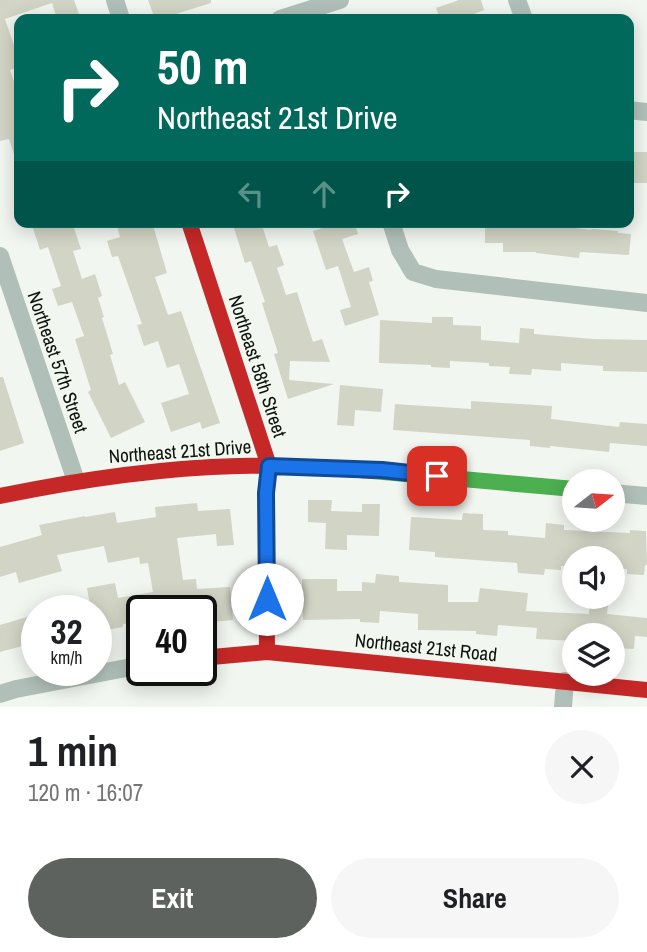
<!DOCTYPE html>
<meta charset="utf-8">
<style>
:root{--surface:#fff;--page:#f6f6f6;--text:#202124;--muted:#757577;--accent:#5e625e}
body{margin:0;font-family:"Archivo Narrow",sans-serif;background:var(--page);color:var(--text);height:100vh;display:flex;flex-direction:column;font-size:26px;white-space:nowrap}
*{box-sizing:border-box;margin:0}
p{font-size:23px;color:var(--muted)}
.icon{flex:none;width:38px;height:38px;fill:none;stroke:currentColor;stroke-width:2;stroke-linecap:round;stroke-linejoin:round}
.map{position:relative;height:707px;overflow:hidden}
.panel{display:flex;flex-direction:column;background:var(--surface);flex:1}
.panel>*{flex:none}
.guide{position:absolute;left:14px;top:14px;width:620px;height:214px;border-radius:14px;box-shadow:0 4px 18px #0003;background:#00695c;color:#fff;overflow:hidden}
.needle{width:46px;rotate:73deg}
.tools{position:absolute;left:562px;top:469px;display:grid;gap:14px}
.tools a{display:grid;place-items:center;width:63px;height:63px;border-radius:50%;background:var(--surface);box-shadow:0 4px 18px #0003;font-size:35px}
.speed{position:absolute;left:21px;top:595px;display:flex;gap:14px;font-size:35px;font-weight:700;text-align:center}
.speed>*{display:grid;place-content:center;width:91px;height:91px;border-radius:50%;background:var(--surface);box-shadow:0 4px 18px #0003;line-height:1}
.speed small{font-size:18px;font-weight:400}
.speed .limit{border:4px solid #111;border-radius:10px;background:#fff;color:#111}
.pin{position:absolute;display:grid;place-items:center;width:60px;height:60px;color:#fff;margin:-30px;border-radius:14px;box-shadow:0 4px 10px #0006}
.me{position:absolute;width:77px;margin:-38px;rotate:0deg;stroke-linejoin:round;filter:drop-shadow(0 0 5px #0008)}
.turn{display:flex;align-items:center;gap:24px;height:147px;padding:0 28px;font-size:32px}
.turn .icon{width:91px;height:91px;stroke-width:2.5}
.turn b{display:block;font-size:49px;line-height:60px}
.lanes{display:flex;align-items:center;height:66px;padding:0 28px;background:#0003;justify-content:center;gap:35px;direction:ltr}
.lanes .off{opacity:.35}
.round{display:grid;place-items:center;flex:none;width:74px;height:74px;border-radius:37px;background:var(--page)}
.overview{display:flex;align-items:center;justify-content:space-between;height:119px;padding:0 28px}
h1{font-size:42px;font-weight:800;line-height:52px}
.primary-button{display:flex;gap:14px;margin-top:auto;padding:14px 28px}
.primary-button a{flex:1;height:80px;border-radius:42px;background:var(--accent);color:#fff;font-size:28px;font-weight:800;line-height:80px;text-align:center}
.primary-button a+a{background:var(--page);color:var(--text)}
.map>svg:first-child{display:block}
.building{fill:#d2d4c5}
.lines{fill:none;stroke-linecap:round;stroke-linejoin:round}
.street{stroke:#b0c0b8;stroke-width:18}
.fast{stroke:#4caf50;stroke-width:16}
.jam{stroke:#c62828;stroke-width:16}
.route-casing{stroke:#114b97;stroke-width:18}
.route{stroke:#1a73e8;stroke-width:12}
.labels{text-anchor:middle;stroke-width:5;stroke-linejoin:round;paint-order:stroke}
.street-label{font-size:19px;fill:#0f120f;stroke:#f1f8ee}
</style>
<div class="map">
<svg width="647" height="707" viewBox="0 0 647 707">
<rect width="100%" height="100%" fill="#f2f6f0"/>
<path class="building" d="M0,0H74L80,17L73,19H57L52,3L5,19L19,60V67L10,70L19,96V163H17L9,139L0,141Z
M148,0H211V3L160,19H155Z
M459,0H481L484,10L469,16L470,19H440L436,8Z
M628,152H647V183H628Z
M31,222H72L81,249L73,251L82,279L95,274L102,296L98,298L104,317L102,318L113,354L110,355L119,385L125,382L145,422L111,438L88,392L91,390L75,339L84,336L72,302L58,306L52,289L61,286L48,247L40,250Z
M116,222H152L167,273L155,277L168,315L181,311L220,423L202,429L200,422L171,432L161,403L189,394L179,364L167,368L158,341L144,346L137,325L142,324L118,256L112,257L107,241L120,237Z
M232,222H261L269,247L277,245L284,265L277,268L286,295L297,292L313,342L322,339L330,362L290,361L289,380L334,384L288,399L274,354L278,353L262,303L265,302L251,261L245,263Z
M341,222H354L358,234L342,239L354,272L369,267L373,281L369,282L379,315L345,326L340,310L351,307L338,266L326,270L313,231Z
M485,222H528L591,230L592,229L618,231V233L631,234L629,255L580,252L579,258L536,253V252H503V243H485Z
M432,317H453V325L481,326V340L519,343L520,328L534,329V334L593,339L647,340V372L603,371V366L561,363V371L532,369L531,375L509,374L510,367L489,366V363L450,361V368L431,367V365L379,363L380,320L432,323Z
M0,377H3L24,443L0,451Z
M340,385L383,389L381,412L355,410L354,426L337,425Z
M471,401L552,406L551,419L619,427L620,422L647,424V446L610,443L609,452L550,446V448L530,446V440L393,430L395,404L471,409Z
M308,500H332L331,511L362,512V504H380L379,536L347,535V550L325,549L326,523L308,522Z
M197,503L198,511L230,509L234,545L217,546L216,534L177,538L183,580L196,579L197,589L230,587L233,620L201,623V611H142V622L123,624V627L96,632V611H91L87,588L115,583L118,598L153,592L148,563L140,564L139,557L108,563L104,546L57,555L62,571L19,583L16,572L0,577V547L42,535L39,525L85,516V517L115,512L117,523L156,517L155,507Z
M463,513L483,514V530L508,531V535L545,538L546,523L564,525V530L630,533V530L646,531L647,565H645L644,575L627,574V569H612V558H574V566H561V570L545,569L544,575L518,573L517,563L435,557V552L409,550L411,517L462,520Z
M376,574L399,576V582L448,585V602H478L480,588L528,593L526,611L589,614L590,602L608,604L607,614L647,618V637L635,636L634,649L616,648L617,638L612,637V635H574V641L536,639L537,628L498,625L497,636L476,634V631L418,630V614L380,611L379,623L360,622V619L303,620L302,579H337V591H362V582L375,583Z
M37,614V642L0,652V625Z"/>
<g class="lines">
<path class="street" d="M115,0L121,19
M517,0L524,19
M280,19L340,0
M628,110L647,112
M391,222L400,250L413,272L436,279L647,303
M0,256L76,481
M612,493L647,496
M0,694L16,689L142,665
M563,707L565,681"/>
<path class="fast" d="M372,471L574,489"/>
<path class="jam" d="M189,222L269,466L266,493L267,652
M0,496C78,480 158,468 238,466C283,465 327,468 372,471
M201,658L267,652L647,690"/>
</g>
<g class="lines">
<defs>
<path id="route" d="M267,599L266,493L269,466L382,470L437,476"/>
</defs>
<use href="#route" class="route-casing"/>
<use href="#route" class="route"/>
</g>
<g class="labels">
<g class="street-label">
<text transform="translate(58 362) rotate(71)" y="7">Northeast 57th Street</text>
<text transform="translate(258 366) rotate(72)" y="7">Northeast 58th Street</text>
<text transform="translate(180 451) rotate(-4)" y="7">Northeast 21st Drive</text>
<text transform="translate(426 647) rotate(6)" y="7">Northeast 21st Road</text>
</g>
</g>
</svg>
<div class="tools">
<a><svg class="needle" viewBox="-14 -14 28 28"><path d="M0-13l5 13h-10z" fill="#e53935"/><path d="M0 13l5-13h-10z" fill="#757577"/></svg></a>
<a><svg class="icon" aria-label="sound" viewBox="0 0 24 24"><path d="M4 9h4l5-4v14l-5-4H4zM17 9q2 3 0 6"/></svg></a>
<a><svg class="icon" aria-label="layers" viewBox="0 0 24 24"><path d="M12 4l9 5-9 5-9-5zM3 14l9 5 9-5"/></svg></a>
</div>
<div class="speed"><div>32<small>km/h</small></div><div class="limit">40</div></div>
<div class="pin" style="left:437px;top:476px;background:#d93025"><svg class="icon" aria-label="arrive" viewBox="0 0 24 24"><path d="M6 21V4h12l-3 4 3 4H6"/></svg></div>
<svg class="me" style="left:267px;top:599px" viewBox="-20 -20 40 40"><circle r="19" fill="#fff"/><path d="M0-13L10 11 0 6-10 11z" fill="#1a73e8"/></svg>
<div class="guide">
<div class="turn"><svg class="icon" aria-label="right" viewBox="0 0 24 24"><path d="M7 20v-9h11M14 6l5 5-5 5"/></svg><div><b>50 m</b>Northeast 21st Drive</div></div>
<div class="lanes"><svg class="icon off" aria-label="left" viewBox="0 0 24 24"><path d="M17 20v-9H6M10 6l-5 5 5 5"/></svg><svg class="icon off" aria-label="ahead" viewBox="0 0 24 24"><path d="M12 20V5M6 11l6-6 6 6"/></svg><svg class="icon" aria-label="right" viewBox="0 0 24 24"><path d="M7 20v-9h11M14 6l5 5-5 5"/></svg></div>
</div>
</div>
<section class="panel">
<div class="overview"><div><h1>1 min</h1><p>120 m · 16:07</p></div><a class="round"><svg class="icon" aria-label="close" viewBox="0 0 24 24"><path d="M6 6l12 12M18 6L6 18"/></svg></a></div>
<div class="primary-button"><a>Exit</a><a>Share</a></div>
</section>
